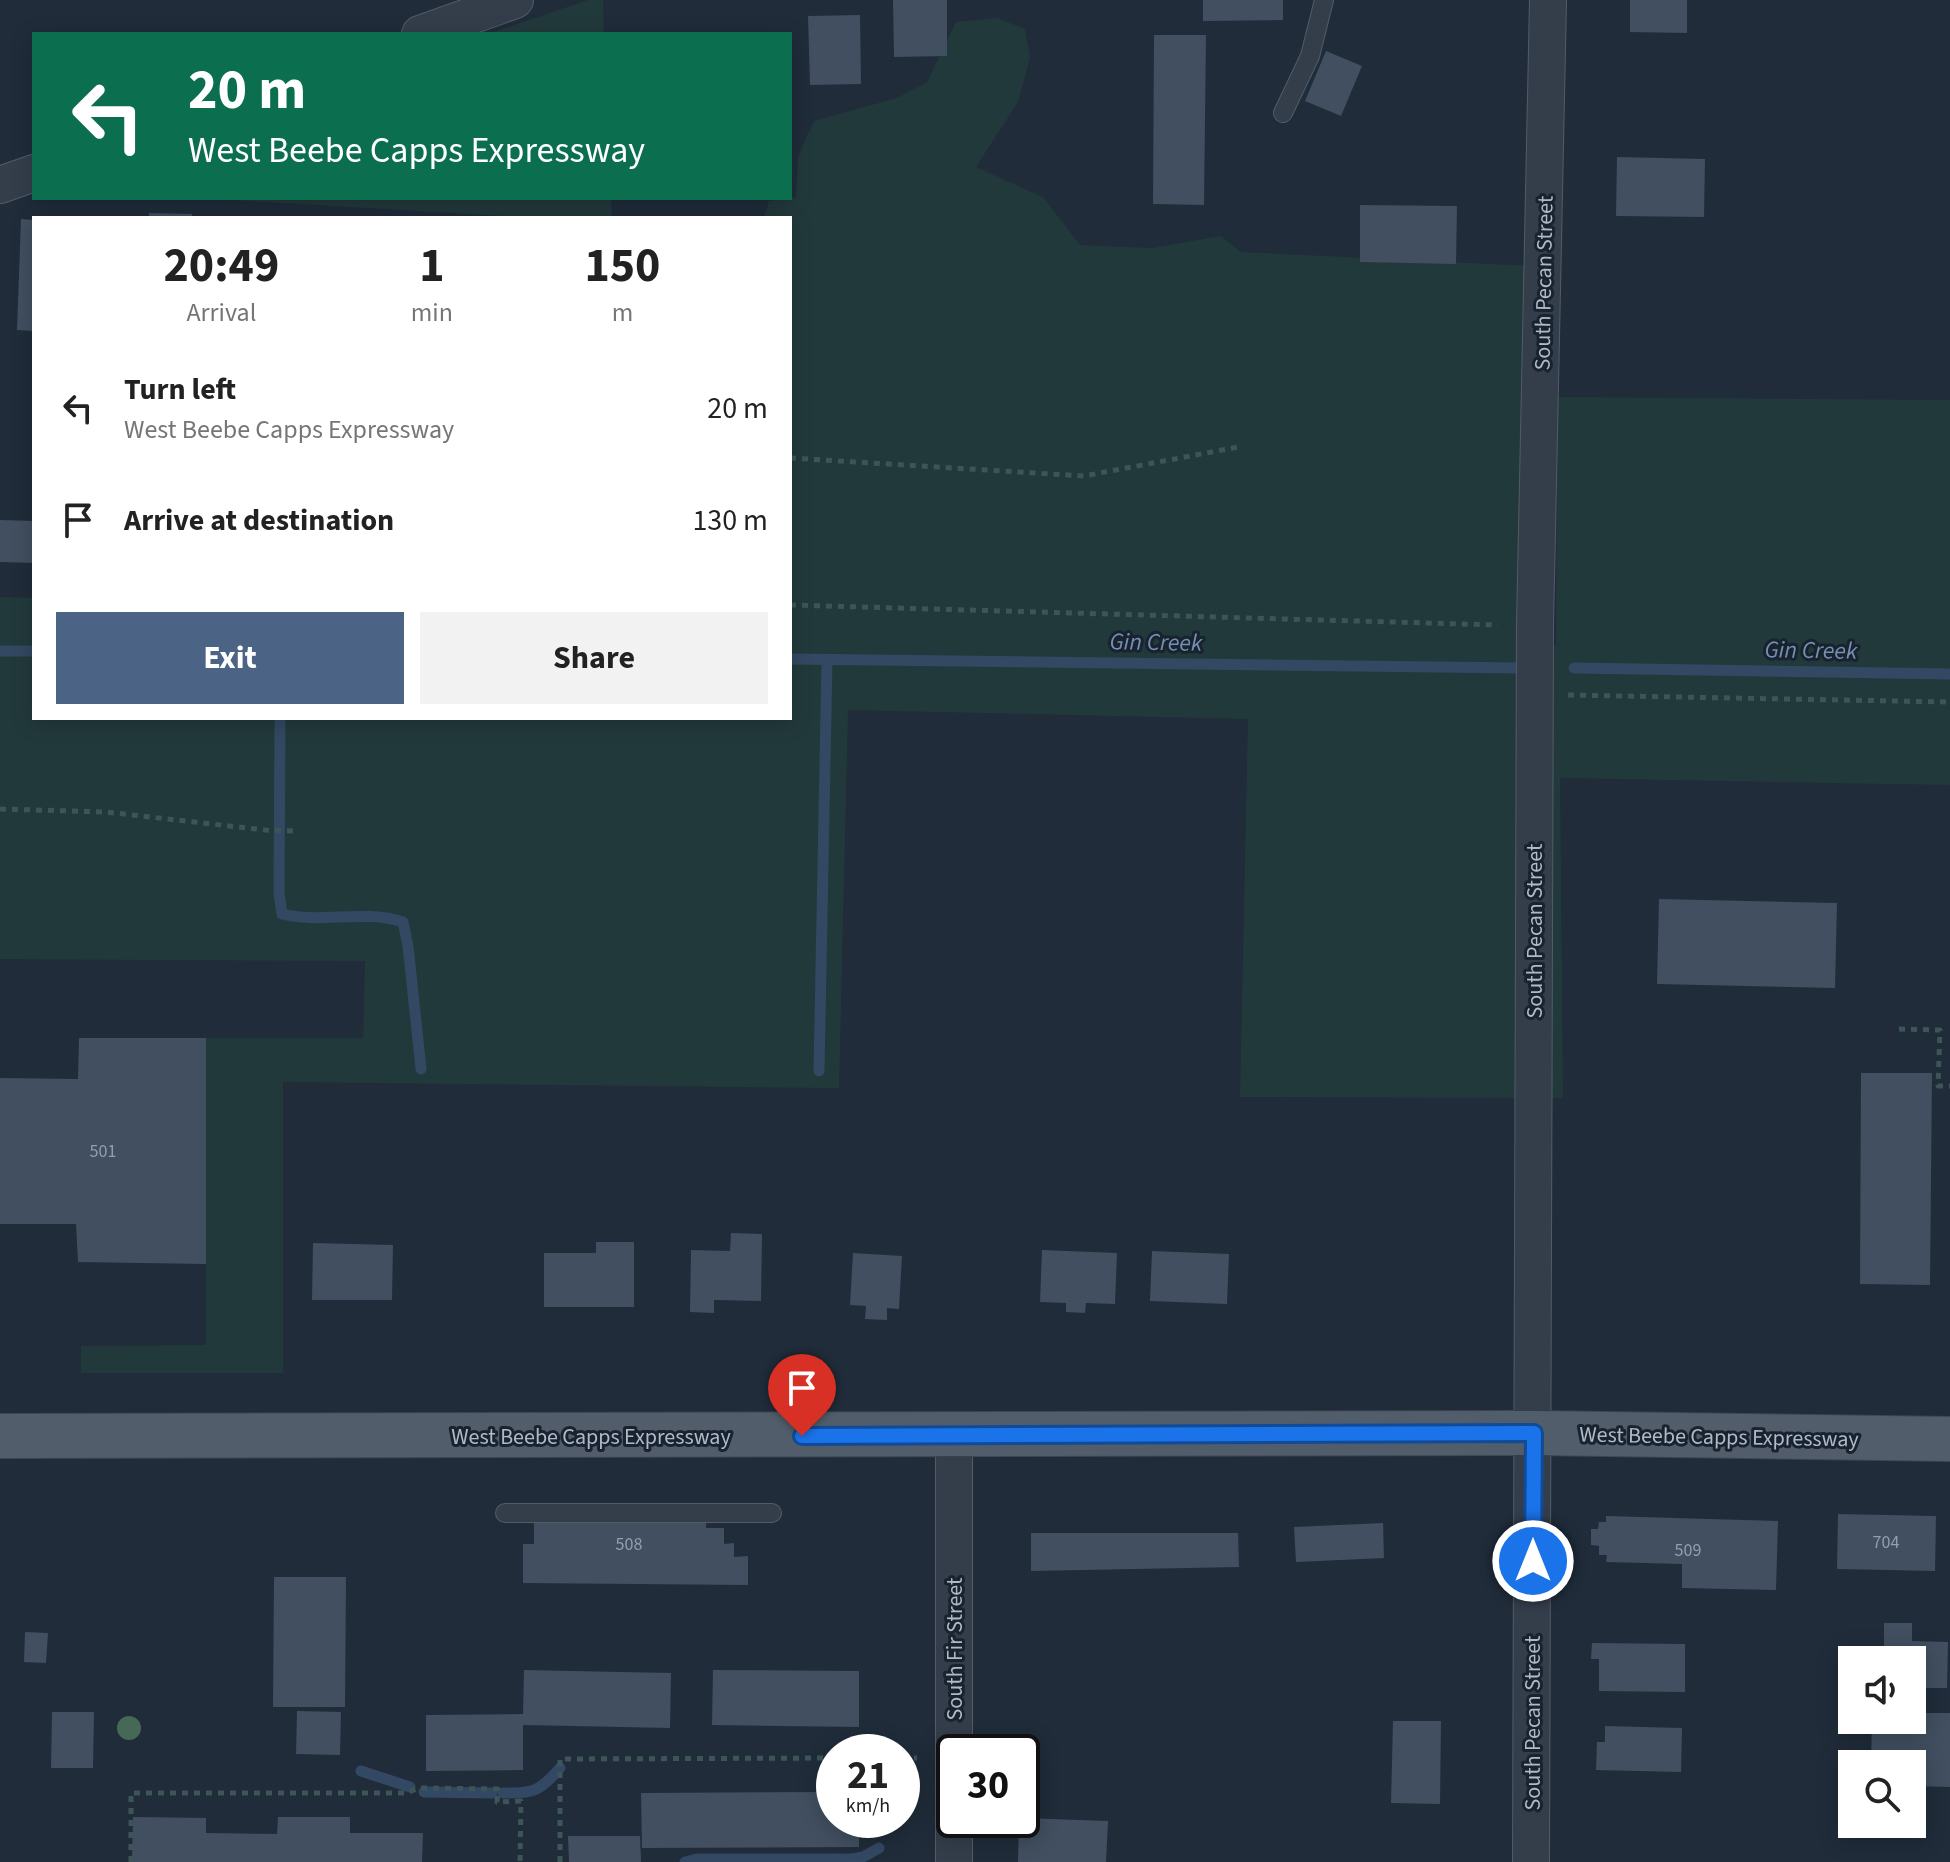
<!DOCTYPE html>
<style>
:root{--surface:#fff;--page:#f2f2f2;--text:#222;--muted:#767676;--accent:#4b6384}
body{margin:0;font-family:"Source Sans 3",sans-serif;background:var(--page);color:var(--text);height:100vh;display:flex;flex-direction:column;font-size:30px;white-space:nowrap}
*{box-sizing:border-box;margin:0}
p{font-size:26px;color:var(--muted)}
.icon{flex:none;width:44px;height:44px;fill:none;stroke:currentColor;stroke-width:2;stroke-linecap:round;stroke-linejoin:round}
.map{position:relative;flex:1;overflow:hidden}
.side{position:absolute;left:32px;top:216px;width:760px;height:504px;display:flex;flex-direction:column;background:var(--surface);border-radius:0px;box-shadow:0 4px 20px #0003}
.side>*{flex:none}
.top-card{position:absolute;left:32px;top:32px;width:760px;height:168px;border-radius:0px;box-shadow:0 4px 20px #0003;background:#0b6e4f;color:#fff;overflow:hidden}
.buttons{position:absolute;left:1838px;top:1646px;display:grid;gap:16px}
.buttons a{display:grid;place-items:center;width:88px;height:88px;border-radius:0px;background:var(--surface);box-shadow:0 4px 20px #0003;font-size:40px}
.speed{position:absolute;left:816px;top:1734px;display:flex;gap:16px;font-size:40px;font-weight:700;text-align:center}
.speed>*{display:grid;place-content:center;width:104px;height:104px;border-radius:50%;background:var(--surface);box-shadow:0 4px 20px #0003;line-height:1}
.speed small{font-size:20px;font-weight:400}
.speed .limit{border:4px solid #111;border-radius:12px;background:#fff;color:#111}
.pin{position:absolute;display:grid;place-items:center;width:68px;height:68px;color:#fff;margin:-82px -34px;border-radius:50% 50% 50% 0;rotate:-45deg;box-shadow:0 0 8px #0007}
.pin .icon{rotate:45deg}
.me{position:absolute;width:88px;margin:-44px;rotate:0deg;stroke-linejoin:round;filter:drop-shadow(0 0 6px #0008)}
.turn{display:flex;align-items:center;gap:28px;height:168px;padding:0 24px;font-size:36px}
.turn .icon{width:104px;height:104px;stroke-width:2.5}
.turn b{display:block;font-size:56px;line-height:68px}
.eta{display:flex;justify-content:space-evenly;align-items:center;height:136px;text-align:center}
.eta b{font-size:48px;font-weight:700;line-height:56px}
.cta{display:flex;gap:16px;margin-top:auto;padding:16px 24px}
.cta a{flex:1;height:92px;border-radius:0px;background:var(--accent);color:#fff;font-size:32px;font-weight:700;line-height:92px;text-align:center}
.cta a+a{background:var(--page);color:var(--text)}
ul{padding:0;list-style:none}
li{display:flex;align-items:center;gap:24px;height:112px;padding:0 24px}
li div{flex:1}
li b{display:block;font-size:30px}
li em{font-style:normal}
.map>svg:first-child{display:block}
.green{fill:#22393b}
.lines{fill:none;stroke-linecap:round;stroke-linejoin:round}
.stream{stroke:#334863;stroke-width:11}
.building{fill:#414f60}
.service-casing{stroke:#525c68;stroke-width:20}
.minor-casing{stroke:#525c68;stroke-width:38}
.primary-casing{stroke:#3d4754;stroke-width:46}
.path{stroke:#3d5556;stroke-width:5;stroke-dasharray:6 6;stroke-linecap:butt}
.service{stroke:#343e4b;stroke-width:18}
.minor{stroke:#343e4b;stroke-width:36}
.primary{stroke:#525d6b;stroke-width:44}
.tree{fill:#466857}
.route-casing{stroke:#114b97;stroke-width:20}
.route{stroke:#1a73e8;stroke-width:14}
.labels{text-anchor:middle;stroke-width:6;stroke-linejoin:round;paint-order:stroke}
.number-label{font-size:18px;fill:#949ead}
.street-label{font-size:22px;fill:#afb9c7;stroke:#19232f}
.water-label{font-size:24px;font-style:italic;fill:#7590b1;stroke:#19232f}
</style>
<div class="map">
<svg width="1950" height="1862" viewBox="0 0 1950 1862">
<rect width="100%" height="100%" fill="#202c3a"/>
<path class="green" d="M588,0H603L604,34H488Z
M997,18L1025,29L1030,58L1018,102L976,167L1043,197L1080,245L1152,248L1221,236L1241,252L1532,266L1526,645L1556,646L1557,397L1950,400V785L1560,778L1563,1098L1240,1097L1248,719L848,710L839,1088L283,1082V1373H81V1346L206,1345V1038H363L365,961L0,959V597L34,598V718H790V218H764L769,201L796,197L798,156L814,121L897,98L927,82L956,22Z
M201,198H611L612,218H533Z"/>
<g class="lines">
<path class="stream" d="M0,651H34
M790,659L1522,668
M1574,668L1950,674
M280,718L279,893L282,914C322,924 363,909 403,922L408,946L421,1069
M819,1071L827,660
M361,1771L410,1787
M424,1792L492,1793
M503,1793C534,1794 540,1791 560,1768
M685,1862L697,1859H852L863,1857L879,1848"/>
</g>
<path class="building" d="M893,0H947V56L894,57Z
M1203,0H1283V20L1203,21Z
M1630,0H1687V33L1630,32Z
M860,15L861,84L810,85L808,16Z
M1154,35H1206L1204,205L1153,204Z
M1326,51L1362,66L1341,116L1305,101Z
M1617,157L1705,159L1704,217L1616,216Z
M1360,205L1457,206L1456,264L1360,262Z
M149,213L192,214V218H149Z
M21,219L34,220V331L17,330Z
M0,520L34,521V563L0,562Z
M1659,899L1837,903L1835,988L1657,984Z
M79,1038H206V1264L78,1262L76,1224H0V1078L78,1079Z
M1861,1073H1932L1930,1285L1860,1284Z
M731,1233L762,1234L761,1301L714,1300V1313L690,1312L691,1250L730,1251Z
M596,1242H634V1307H544V1253H596Z
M313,1243L393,1245L392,1300H312Z
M1042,1250L1117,1253L1115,1304L1086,1303L1085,1313L1066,1312V1303L1040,1302Z
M1152,1251L1229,1254L1227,1304L1150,1301Z
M853,1253L902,1256L899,1309L887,1308V1320L865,1319L866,1306L850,1305Z
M670,1503H701V1519H706V1528H724V1544L734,1543V1557L748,1556V1585L523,1583V1544H534V1521L559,1516V1522H670Z
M1838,1514L1936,1516L1935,1571L1837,1569Z
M1606,1516L1778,1521L1776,1590L1682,1588V1564L1606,1562L1607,1555H1599V1546L1591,1545V1529H1598L1599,1522H1606Z
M1383,1523L1384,1558L1296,1562L1294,1527Z
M1031,1533H1238L1239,1567L1031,1571Z
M274,1577H346L345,1707H273Z
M1884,1623H1912V1641L1948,1642L1947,1688H1912V1660H1864V1652H1884Z
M25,1632L48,1633L46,1663L24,1662Z
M1592,1643L1685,1644V1692L1599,1691V1659H1591Z
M524,1670L671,1673L670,1728L523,1725V1770L426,1771V1715L523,1714Z
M713,1670L859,1671V1727L712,1725Z
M297,1711L341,1712L340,1755L296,1754Z
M52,1712H94L93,1768H51Z
M1912,1713H1950V1787L1912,1786V1764H1871L1872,1720H1912Z
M1393,1721H1441L1440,1804L1391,1803Z
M1605,1726L1682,1728L1681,1772L1596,1770L1597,1742H1605Z
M834,1792V1820H859V1847L642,1848L641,1793Z
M133,1817L206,1818V1833L277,1834L278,1817H350V1833H423L422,1862H132Z
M1022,1818L1108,1821L1106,1862H1018L1019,1820Z
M568,1836H640L641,1862H569Z"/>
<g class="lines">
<defs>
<path id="service" d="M1283,113L1310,56L1324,0
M505,1513H772"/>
<path id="minor" d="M420,34L515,0
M0,185L34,173
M954,1436V1862
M1531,1862L1535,626L1548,0"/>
<path id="primary" d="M0,1436L1534,1433L1950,1439"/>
</defs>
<use href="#service" class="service-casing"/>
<use href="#minor" class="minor-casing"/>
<use href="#primary" class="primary-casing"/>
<path class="path" d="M790,458L1084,476L1238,447
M790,605L1498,625
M1568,695L1950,702
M0,809L106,812L265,830L294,831
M1899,1029L1940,1030L1938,1086H1950
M902,1758H917
M131,1862V1793H406L419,1788L498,1789L497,1802L521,1801L520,1862
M560,1862V1759L834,1758"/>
<use href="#service" class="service"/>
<use href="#minor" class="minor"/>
<use href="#primary" class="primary"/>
</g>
<circle class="tree" cx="129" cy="1728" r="12"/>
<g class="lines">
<defs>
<path id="route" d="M802,1436L1534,1433L1533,1561"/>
</defs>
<use href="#route" class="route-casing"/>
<use href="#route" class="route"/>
</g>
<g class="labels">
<g class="number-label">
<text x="103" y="1157">501</text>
<text x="1886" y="1548">704</text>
<text x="629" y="1550">508</text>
<text x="1688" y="1556">509</text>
</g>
<g class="street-label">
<text transform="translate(1543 283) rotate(-89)" y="8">South Pecan Street</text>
<text transform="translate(1534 931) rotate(-90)" y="8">South Pecan Street</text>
<text x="591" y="1444">West Beebe Capps Expressway</text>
<text transform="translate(1719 1436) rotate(1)" y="8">West Beebe Capps Expressway</text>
<text transform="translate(954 1649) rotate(-90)" y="8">South Fir Street</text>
<text transform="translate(1532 1723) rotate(-90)" y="8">South Pecan Street</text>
</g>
<g class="water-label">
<text transform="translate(1156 642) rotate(1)" y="8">Gin Creek</text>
<text transform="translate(1811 650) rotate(1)" y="8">Gin Creek</text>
</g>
</g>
</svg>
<div class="buttons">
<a><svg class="icon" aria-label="sound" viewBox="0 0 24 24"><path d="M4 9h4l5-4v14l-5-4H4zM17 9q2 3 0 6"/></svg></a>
<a><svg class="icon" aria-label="search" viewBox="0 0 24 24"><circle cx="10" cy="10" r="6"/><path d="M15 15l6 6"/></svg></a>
</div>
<div class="speed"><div>21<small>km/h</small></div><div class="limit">30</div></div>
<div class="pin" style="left:802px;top:1436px;background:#d93025"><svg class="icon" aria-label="arrive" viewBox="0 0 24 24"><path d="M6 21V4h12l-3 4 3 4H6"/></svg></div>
<svg class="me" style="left:1533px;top:1561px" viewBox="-20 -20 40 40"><circle r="17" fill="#1a73e8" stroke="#fff" stroke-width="3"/><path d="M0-11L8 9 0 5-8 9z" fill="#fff"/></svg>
<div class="top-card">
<div class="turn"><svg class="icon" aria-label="left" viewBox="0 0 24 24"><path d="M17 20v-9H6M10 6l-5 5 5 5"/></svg><div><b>20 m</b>West Beebe Capps Expressway</div></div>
</div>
<section class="side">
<div class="eta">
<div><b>20:49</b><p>Arrival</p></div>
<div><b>1</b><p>min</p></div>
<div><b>150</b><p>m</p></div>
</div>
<ul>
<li><svg class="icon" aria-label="left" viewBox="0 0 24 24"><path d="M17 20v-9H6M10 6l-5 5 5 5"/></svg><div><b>Turn left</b><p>West Beebe Capps Expressway</p></div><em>20 m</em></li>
<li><svg class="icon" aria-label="arrive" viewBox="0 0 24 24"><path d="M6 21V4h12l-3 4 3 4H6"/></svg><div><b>Arrive at destination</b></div><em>130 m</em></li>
</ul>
<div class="cta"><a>Exit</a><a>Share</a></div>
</section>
</div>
